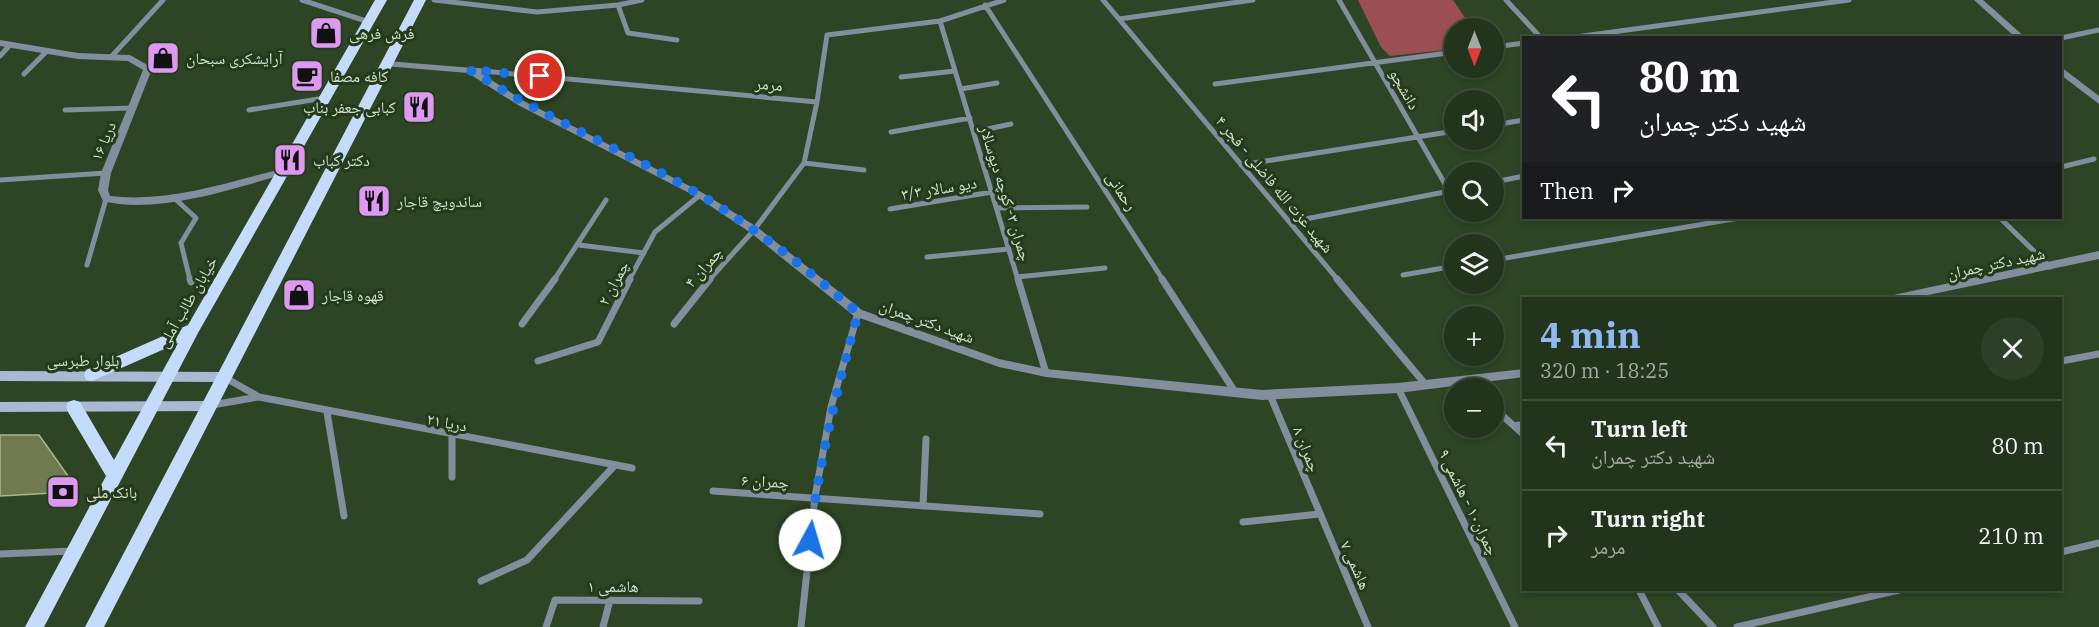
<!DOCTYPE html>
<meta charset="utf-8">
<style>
:root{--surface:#22341c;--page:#2e3f29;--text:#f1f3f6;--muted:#a2aaa3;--line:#3f4f3b;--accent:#90b9f0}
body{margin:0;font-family:"IBM Plex Serif","Noto Naskh Arabic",serif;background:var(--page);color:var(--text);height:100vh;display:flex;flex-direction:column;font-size:22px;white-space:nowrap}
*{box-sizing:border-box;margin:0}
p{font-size:20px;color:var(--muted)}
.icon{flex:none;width:33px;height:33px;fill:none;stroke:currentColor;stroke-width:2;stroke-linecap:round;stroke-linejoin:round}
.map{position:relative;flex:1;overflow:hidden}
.sheet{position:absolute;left:1522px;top:297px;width:540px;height:294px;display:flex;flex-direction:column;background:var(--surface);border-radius:0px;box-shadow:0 3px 9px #0003,0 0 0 2px var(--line)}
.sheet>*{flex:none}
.top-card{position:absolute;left:1522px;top:36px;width:540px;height:183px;border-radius:0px;box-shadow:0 3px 9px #0003,0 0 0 2px var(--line);background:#202124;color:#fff;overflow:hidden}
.needle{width:39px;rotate:180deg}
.tools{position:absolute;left:1444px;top:18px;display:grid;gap:12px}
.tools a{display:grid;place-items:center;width:60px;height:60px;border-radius:50%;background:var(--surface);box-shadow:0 3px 9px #0003,0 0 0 2px var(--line);font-size:30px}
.pin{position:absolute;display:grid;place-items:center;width:51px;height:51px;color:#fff;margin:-26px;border:3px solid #fff;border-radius:50%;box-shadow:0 2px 6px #0007}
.me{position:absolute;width:66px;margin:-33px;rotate:6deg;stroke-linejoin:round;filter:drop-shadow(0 0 4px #0008)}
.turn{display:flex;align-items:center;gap:21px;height:126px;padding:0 18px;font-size:27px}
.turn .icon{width:78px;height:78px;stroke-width:2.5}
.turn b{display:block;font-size:42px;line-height:51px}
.then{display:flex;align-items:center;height:57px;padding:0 18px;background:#0003;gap:12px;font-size:22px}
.round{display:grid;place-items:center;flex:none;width:63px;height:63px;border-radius:32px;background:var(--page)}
.summary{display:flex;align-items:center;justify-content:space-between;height:102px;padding:0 18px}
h1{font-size:36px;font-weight:700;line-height:45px;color:var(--accent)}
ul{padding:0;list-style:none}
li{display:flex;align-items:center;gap:18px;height:90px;padding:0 18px;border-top:2px solid var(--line)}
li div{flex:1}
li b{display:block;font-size:22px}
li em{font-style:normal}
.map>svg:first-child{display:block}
.green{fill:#9b4f52}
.building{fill:#707950;stroke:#abb589;stroke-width:1.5}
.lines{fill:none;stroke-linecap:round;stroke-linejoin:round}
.minor-far1{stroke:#828d9d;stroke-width:5}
.minor{stroke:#828d9d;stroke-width:7}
.tertiary{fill:#828d9d;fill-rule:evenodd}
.secondary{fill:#a8b9d3;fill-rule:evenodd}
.primary{fill:#c5dbfc;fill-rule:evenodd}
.route{stroke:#1a73e8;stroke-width:10;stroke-dasharray:0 18}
.labels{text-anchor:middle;stroke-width:6;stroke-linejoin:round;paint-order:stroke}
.poi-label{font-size:16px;fill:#d3e1ce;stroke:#233a1b;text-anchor:start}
.street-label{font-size:16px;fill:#d3e1ce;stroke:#233a1b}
</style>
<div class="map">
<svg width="2099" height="627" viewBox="0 0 2099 627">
<rect width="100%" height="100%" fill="#2d4525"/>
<path class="green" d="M1358,0H1453L1472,28H1455V49L1390,56L1381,47Z"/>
<path class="building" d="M0,435H39L73,483L71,492L0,496Z"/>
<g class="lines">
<path class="minor-far1" d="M302,0L369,22
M434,0L537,12L618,5L642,0
M1103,0L1338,280
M1339,0L1449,191
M1506,0L1541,38
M618,5L628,33L677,40
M985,5L1163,280
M1119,19L1253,0
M940,21L1018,280
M1568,38L1849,0
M2061,38L2099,30
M1494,47L1524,43
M0,56L9,46
M112,56L163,0
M471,70L817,102L827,35L940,21L1004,0
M24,74L47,51
M901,77L955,71
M1215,84L1455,52
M961,89L997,83
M65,110L133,108
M249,110L325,98
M1494,125L1524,120
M891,132L970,118
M974,132L1011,124
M804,163L864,170
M1241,165L1455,131
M2061,167L2094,159
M0,180L106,173
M1494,182L1524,176
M173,197L196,218L181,243L190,280
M997,208L1087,207
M890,209L992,192
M2000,218L2050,267
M1290,222L1455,190
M579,245L644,253
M927,257L1009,249
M1494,260L1739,218
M87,265L106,199
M1403,275L1455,266
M1017,277L1105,268
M554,280L606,200
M629,280L655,232L700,195
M709,280L754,230L804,163L817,102"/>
<path class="minor" d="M190,279L191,282
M1018,279L1046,373
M1162,279L1235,392
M1337,279L1426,385
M522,324L555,279
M674,324L710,279
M538,361L598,342L630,279
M2061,361L2099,354
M224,377L259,397L632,468
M1463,381L1472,388
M1398,388L1515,627
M1270,395L1368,627
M212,405L258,397
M1494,408L1524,435
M327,412L344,516
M1515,426L1524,424
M452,437V477
M713,491L1040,514
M923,506L926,439
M1243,522L1319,514
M2061,552L2099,543
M0,554L73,551
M481,581L527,560L615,465
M1639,590L1658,627
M1678,590L1713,627
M546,627L555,600L699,601
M603,627L610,600
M801,627L815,497L831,407L858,313
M1737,627L1899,590"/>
<path class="tertiary" d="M1974,0H1983L2026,38H2016Z
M0,40L78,53L130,55L151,67L152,69L111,173L108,190L110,196C170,203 228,182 285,168L290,171L288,173C236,188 156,215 103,201L98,190L101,173L143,70L128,61L78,59L0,46Z
M387,61L473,68L524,101L703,193L757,227L862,310L999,359L1046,369L1262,390L1398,383L1524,369V377L1398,393L1262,400L1046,377L999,367L854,316L751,233L697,197L518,105L468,73L384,66L383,64Z
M2061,67L2099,96V104L2061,75Z
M2099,251V259L1914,298H1893L1894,295L1898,294Z"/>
<path class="secondary" d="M0,371L224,372L228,373L230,377L228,381L224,382L0,381Z
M209,401L214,402L215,406L214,410L209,411L0,412V402Z"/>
<path class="primary" d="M375,0H387L198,333L44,627H25L106,476L68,412L66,407L68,402L74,400L80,402L114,460L178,343L92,381L86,380L84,375L86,370L188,325Z
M414,0H426L104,627H85Z"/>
</g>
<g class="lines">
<path class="route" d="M540,76L470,70C544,118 626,151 702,196C758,230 809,271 858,313C837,390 819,460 810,540"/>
</g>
<defs>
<symbol id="shop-square" viewBox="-11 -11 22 22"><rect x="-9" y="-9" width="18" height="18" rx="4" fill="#de98f2" stroke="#233a1b"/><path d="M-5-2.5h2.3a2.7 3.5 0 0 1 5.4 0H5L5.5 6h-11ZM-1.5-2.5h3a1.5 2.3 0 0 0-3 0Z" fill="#111"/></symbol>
<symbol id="cafe-square" viewBox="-11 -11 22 22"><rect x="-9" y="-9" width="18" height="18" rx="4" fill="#de98f2" stroke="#233a1b"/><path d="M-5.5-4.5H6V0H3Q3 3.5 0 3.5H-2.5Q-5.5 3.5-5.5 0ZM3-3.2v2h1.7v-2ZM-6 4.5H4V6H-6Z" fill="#111"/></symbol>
<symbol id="restaurant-square" viewBox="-11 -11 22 22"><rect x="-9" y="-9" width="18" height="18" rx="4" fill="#de98f2" stroke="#233a1b"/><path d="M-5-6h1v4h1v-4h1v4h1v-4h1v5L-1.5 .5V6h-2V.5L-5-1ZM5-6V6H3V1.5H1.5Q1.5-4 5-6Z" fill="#111"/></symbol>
<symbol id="bank-square" viewBox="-11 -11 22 22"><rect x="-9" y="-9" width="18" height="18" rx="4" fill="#de98f2" stroke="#233a1b"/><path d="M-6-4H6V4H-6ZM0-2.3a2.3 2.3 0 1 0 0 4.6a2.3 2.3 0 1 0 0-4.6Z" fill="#111"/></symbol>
</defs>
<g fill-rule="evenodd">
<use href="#shop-square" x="307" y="14" width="38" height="38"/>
<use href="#shop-square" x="144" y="39" width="38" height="38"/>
<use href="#cafe-square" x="288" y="57" width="38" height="38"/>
<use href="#restaurant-square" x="400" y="88" width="38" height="38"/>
<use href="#restaurant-square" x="271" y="141" width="38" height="38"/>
<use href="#restaurant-square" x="355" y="182" width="38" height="38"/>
<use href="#shop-square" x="280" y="276" width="38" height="38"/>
<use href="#bank-square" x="44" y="473" width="38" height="38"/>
</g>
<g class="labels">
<g class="poi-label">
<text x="349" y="39">فرش فرهی</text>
<text x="186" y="64">آرایشکری سبحان</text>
<text x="330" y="82">کافه مصفا</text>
<text x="396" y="113" text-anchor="end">کبابی جعفر بناب</text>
<text x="313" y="166">دكتر كباب</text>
<text x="397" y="207">ساندویچ قاجار</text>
<text x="322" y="301">قهوه قاجار</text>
<text x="86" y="498">بانک ملی</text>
</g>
<g class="street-label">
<text transform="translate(769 84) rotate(5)" y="6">مرمر</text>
<text transform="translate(1405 89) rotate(60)" y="6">دانشجو</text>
<text transform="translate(103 141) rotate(-67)" y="6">دریا ۱۶</text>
<text transform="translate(1275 184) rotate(50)" y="6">شهید عزت الله فاضلی - فجر ۴</text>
<text transform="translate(939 188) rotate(-9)" y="6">دیو سالار ۳/۳</text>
<text transform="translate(1122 191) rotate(57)" y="6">رحمانی</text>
<text transform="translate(1006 193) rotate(73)" y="6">چمران ۳- كوچه ديوسالار</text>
<text transform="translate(1996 263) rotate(-12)" y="6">شهید دکتر چمران</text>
<text transform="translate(703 267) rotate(-49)" y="6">چمران ۴</text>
<text transform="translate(613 283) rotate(-62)" y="6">چمران ۲</text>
<text transform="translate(187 302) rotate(-60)" y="6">خیابان طالب آملی</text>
<text transform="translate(927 321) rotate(20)" y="6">شهید دکتر چمران</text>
<text x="83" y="366">بلوار طبرسی</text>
<text transform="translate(447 422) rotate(11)" y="6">دریا ۲۱</text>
<text transform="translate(1307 449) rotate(68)" y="6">چمران ۸</text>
<text transform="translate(765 481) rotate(3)" y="6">چمران ۶</text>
<text transform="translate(1469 502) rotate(64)" y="6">چمران۱۰ - هاشمی ۹</text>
<text transform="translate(1356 565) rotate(66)" y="6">هاشمی ۷</text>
<text x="613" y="592">هاشمی ۱</text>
</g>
</g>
</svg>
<div class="tools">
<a><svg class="needle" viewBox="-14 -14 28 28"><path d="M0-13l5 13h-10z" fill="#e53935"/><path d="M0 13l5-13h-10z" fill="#a2aaa3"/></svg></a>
<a><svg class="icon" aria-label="sound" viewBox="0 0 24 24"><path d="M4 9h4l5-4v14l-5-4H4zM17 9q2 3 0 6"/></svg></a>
<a><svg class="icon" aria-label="search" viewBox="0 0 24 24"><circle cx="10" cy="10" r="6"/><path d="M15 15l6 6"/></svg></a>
<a><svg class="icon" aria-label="layers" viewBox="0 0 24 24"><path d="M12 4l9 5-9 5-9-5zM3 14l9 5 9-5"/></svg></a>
<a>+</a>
<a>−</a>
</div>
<div class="pin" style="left:540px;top:76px;background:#d93025"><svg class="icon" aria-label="arrive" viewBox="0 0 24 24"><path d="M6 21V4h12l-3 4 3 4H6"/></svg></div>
<svg class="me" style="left:810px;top:540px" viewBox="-20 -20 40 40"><circle r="19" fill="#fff"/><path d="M0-13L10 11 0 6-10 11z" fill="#1a73e8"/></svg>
<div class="top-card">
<div class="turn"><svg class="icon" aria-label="left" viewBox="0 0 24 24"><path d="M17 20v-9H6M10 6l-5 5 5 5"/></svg><div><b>80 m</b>شهید دکتر چمران</div></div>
<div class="then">Then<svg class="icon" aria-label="right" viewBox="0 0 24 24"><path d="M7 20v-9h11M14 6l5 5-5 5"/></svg></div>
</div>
<section class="sheet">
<div class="summary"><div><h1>4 min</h1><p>320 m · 18:25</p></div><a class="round"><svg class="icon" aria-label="close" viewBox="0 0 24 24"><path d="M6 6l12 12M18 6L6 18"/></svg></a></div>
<ul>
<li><svg class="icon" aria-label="left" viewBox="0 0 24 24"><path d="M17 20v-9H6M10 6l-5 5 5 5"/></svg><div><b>Turn left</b><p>شهید دکتر چمران</p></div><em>80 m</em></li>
<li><svg class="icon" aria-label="right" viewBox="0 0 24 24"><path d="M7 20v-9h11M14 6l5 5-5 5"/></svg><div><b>Turn right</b><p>مرمر</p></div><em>210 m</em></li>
</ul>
</section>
</div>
